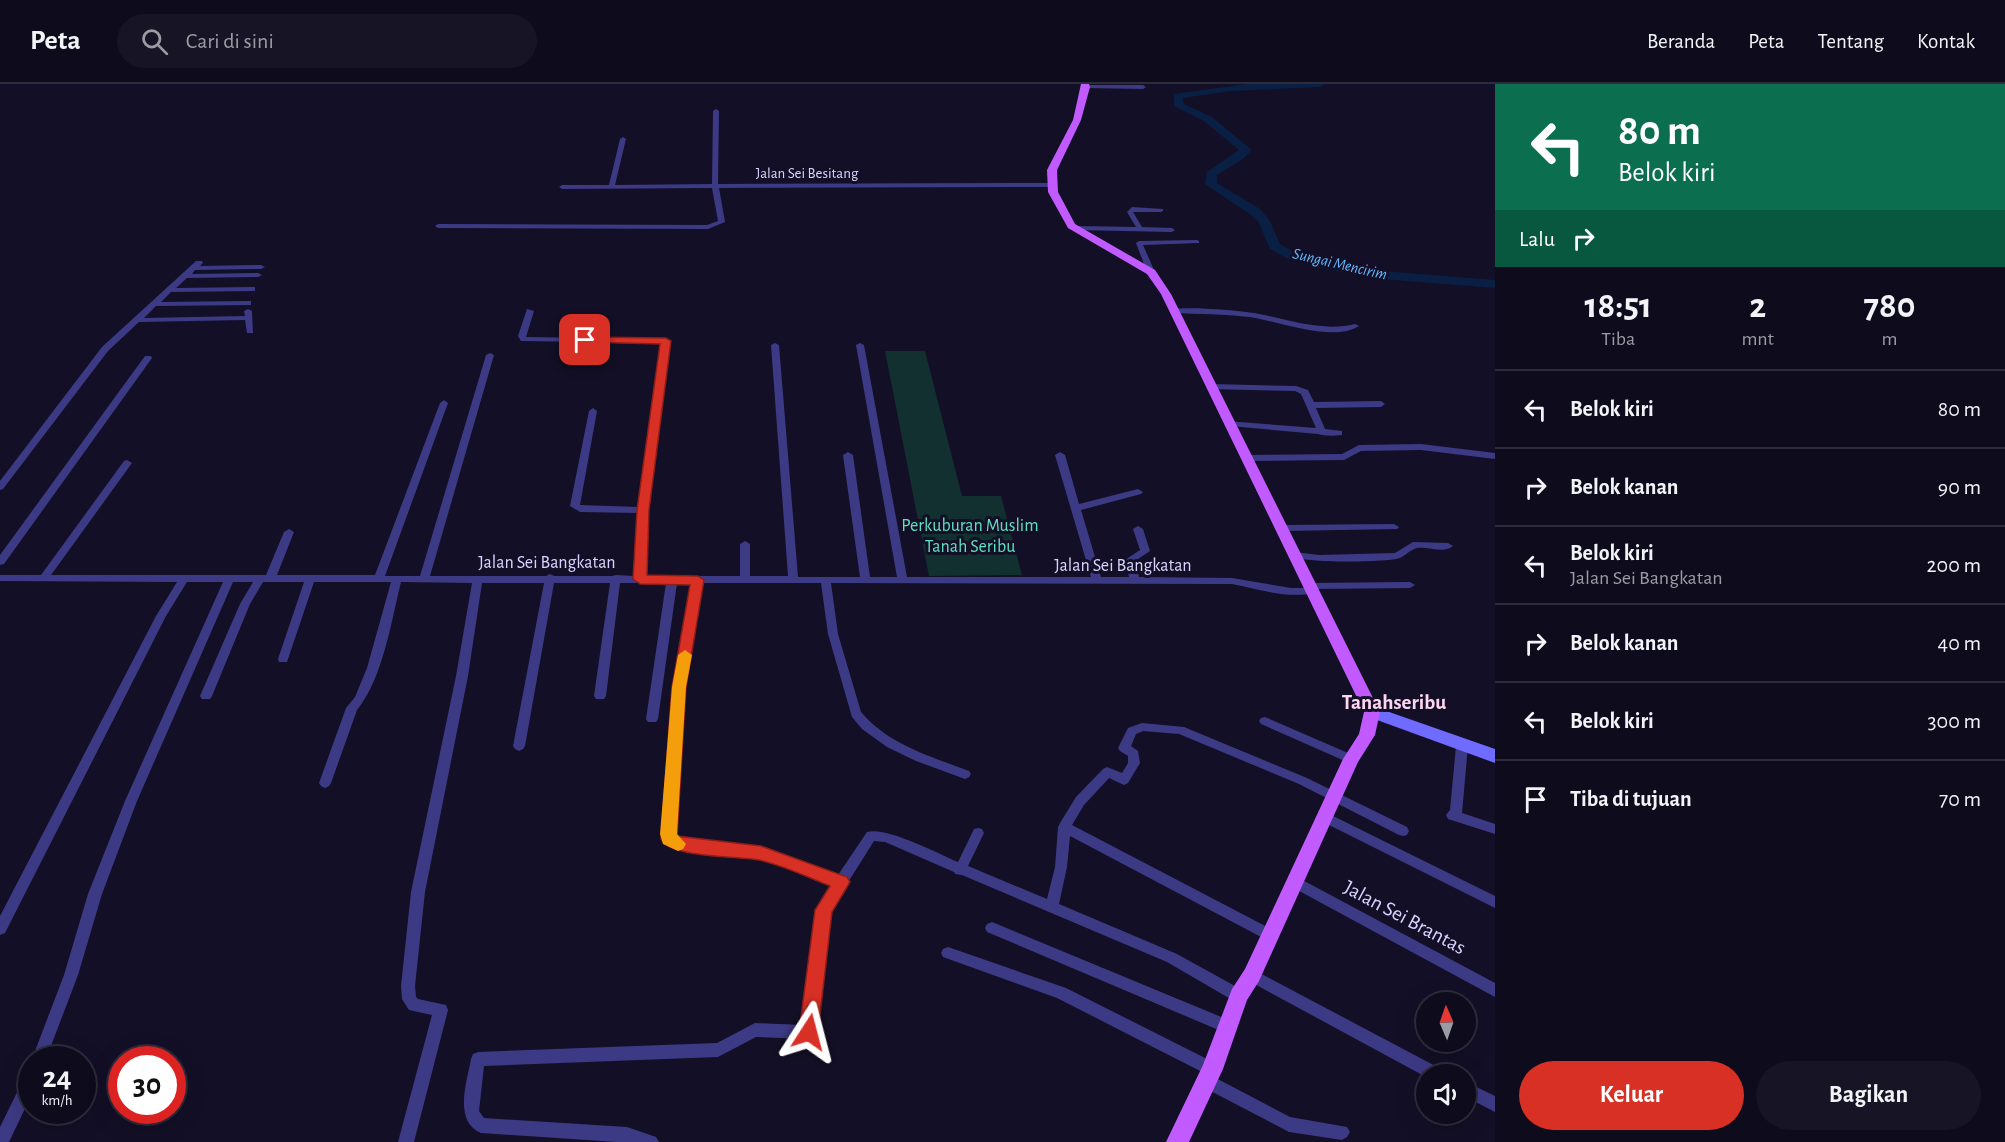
<!DOCTYPE html>
<html lang="id">
<style>
:root{--surface:#0e0b1c;--page:#171425;--text:#f1f3f6;--muted:#9b9ba3;--line:#2e2b3b;--accent:#d93025}
body{margin:0;font-family:"Alegreya Sans",sans-serif;background:var(--page);color:var(--text);height:100vh;display:flex;flex-direction:column;font-size:22px;white-space:nowrap}
*{box-sizing:border-box;margin:0}
p{font-size:20px;color:var(--muted)}
.icon{flex:none;width:33px;height:33px;fill:none;stroke:currentColor;stroke-width:2;stroke-linecap:round;stroke-linejoin:round}
.map{position:relative;flex:1;overflow:hidden}
.side{display:flex;flex-direction:column;background:var(--surface);width:510px}
.side>*{flex:none}
.top-card{background:#0b6e4f;color:#fff;overflow:hidden}
.needle{width:39px;rotate:358deg}
.tools{position:absolute;left:1416px;top:908px;display:grid;gap:12px}
.tools a{display:grid;place-items:center;width:60px;height:60px;border-radius:50%;background:var(--surface);box-shadow:0 6px 24px #0002,0 0 0 2px var(--line);font-size:30px}
.speed{position:absolute;left:18px;top:962px;display:flex;gap:12px;font-size:30px;font-weight:700;text-align:center}
.speed>*{display:grid;place-content:center;width:78px;height:78px;border-radius:50%;background:var(--surface);box-shadow:0 6px 24px #0002,0 0 0 2px var(--line);line-height:1}
.speed small{font-size:15px;font-weight:400}
.speed .limit{border:9px solid #d22;background:#fff;color:#111}
.pin{position:absolute;display:grid;place-items:center;width:51px;height:51px;color:#fff;margin:-26px;border-radius:12px;box-shadow:0 3px 9px #0006}
.me{position:absolute;width:66px;margin:-33px;rotate:9deg;stroke-linejoin:round;filter:drop-shadow(0 0 4px #0008)}
.turn{display:flex;align-items:center;gap:21px;height:126px;padding:0 24px;font-size:27px}
.turn .icon{width:78px;height:78px;stroke-width:2.5}
.turn b{display:block;font-size:42px;line-height:51px}
.then{display:flex;align-items:center;height:57px;padding:0 24px;background:#0003;gap:12px;font-size:22px}
.eta{display:flex;justify-content:space-evenly;align-items:center;height:102px;text-align:center}
.eta b{font-size:36px;font-weight:600;line-height:42px}
.cta{display:flex;gap:12px;margin-top:auto;padding:12px 24px}
.cta a{flex:1;height:69px;border-radius:36px;background:var(--accent);color:#fff;font-size:24px;font-weight:600;line-height:69px;text-align:center}
.cta a+a{background:var(--page);color:var(--text)}
ul{padding:0;list-style:none}
li{display:flex;align-items:center;gap:18px;height:78px;padding:0 24px;border-top:2px solid var(--line)}
li div{flex:1}
li b{display:block;font-size:22px}
li em{font-style:normal}
header{display:flex;align-items:center;gap:36px;box-sizing:border-box;height:84px;padding:0 30px;background:var(--surface);border-bottom:2px solid var(--line)}
header strong{font-size:28px}
nav{display:flex;gap:33px;margin-inline-start:auto;font-size:21px}
.search{width:420px;height:54px;background:var(--page);display:flex;align-items:center;gap:15px;box-sizing:border-box;padding:0 21px;border-radius:33px;color:var(--muted);font-size:22px}
main{display:flex;flex:1;min-height:0}
.map>svg:first-child{display:block}
.green{fill:#12302f}
.lines{fill:none;stroke-linecap:round;stroke-linejoin:round}
.river{fill:#0a1f44;fill-rule:evenodd}
.minor{fill:#3d3a85;fill-rule:evenodd}
.secondary{fill:#6f6bff;fill-rule:evenodd}
.primary{fill:#c25bff;fill-rule:evenodd}
.route{fill:#d93025;stroke:#8d1f18;stroke-width:1.5}
.slow{fill:#f59e0b}
.labels{text-anchor:middle;stroke-width:6;stroke-linejoin:round;paint-order:stroke}
.far-street-label{font-size:15px;fill:#d9d4ff;stroke:#130f26}
.far-water-label{font-size:16px;font-style:italic;fill:#62b6ff;stroke:#130f26}
.park-label{font-size:18px;fill:#5fe0c0;stroke:#130f26}
.street-label{font-size:18px;fill:#d9d4ff;stroke:#130f26}
.quarter-label{font-size:21px;font-weight:bold;fill:#ffd6f0;stroke:#130f26}
.near-street-label{font-size:21px;fill:#d9d4ff;stroke:#130f26}
</style>
<header>
<strong>Peta</strong>
<div class="search"><svg class="icon" aria-label="search" viewBox="0 0 24 24"><circle cx="10" cy="10" r="6"/><path d="M15 15l6 6"/></svg>Cari di sini</div>
<nav><a>Beranda</a><a>Peta</a><a>Tentang</a><a>Kontak</a></nav>
</header>
<main>
<div class="map">
<svg width="1495" height="1058" viewBox="0 0 1495 1058">
<rect width="100%" height="100%" fill="#130f26"/>
<path class="green" d="M885,267H925L962,412H1001L1022,491L929,492Z"/>
<g class="lines">
<path class="river" d="M1247,0H1325L1320,3L1230,7L1183,14L1184,20L1212,33L1252,66L1243,75L1217,91V99L1260,125L1270,137L1280,160L1299,171L1382,187L1495,196V204L1382,195L1319,184L1290,176L1270,165L1258,137L1251,131L1205,100L1207,88L1239,66L1204,37L1174,22V10Z"/>
<path class="minor" d="M1086,1H1143L1146,3L1143,5L1084,4L1083,3Z
M716,25L719,27L718,100L1051,99L1054,101L1051,103L719,104L725,138L708,145L438,144L435,142L438,140L707,141L718,137L712,104L562,105L559,103L562,101H609L620,55L623,53L626,55L615,101L712,100L713,27Z
M1132,123L1163,125V127L1161,128H1133L1142,143L1172,144L1175,146L1172,148L1074,146L1071,144L1074,142L1136,143L1127,128Z
M1197,156L1199,157V159L1143,161L1155,188L1151,190L1147,188L1136,159L1139,157Z
M196,177H202L203,179L200,182L261,181L265,183L261,185L195,186L192,190L258,189L262,191L258,193L187,194L176,204L252,203H255V207L171,208L161,218L248,217H251V221L156,222L144,234L245,232L244,227L248,225L252,227L253,249H247L245,236L139,238L108,267L3,405L0,406V397L102,263Z
M527,225L534,227L526,253L666,255L670,257L648,426L645,492H740V460L745,457L750,460V492H788L771,261L775,259L779,261L798,493H860L843,371L848,368L853,371L870,493H897L856,261L860,259L864,261L907,493H1091L1055,371L1060,368L1065,371L1079,420L1138,405L1143,408L1141,410L1081,426L1101,493H1129L1125,476L1140,466L1133,445L1138,442L1143,445L1150,467L1135,477L1139,493L1232,494L1291,504H1305V500L1309,499L1410,498L1415,501L1410,504L1314,505V509C1287,515 1258,505 1232,500L831,499L838,550L861,628C889,661 930,672 969,687L971,690L969,693L965,695L916,677L887,663L862,645L852,633L828,550L821,499H702L685,603L675,752L680,755L761,764L838,791L867,748C886,742 937,769 958,778L974,745L978,744L982,745L984,749L968,782L1047,815L1055,783L1058,743L1060,739L1076,713L1103,685L1107,683L1122,689L1128,679V672L1120,667L1118,664L1128,644L1142,639L1184,643L1307,694L1407,743L1409,747L1407,751L1403,752L1399,751L1299,700L1179,650L1143,647L1136,650L1131,662L1138,667L1140,679L1128,699L1124,701L1109,694L1084,721L1072,741L1273,846L1275,850L1273,854L1268,856L1263,854L1070,752L1067,783L1059,820L1177,870L1244,907L1246,912L1244,917L1239,919L1234,917L1167,878L962,791L955,790L954,788L885,758L874,757L830,827L816,948L814,953L809,955L756,953L718,973L484,982L479,1027L484,1034L627,1043L656,1053L659,1058H617L481,1049C453,1037 467,998 471,975L473,970L478,968L717,959L755,939L803,941L816,826L832,800L761,774L678,765L665,759L663,755L673,603L691,499H677L658,635L656,638H648L646,635L666,499H620L606,612L604,615H596L594,612L610,499H554L525,662L523,665L519,667L515,665L513,662L544,499H482L468,592L425,808L415,902L416,913L418,915L446,921L448,926L414,1058H398L432,931L409,926L402,915L401,902L411,808L456,592L472,499L401,498C391,538 383,594 357,626L331,699L329,702L325,704L321,702L319,699L346,624L355,613L367,584L391,498H314L288,575L287,578H279L278,575L304,498H263L250,520L212,612L210,615H202L200,612L240,520L253,498H233L137,717L102,810L78,891L46,975H32L64,891L88,810L125,717L223,498H187L166,532L5,849L0,851V832L156,532L177,498L0,497V491H41L124,377L127,376L132,379L51,491H266L284,448L289,445L294,448L277,491H375L440,319L444,316L448,319L385,492H420L486,271L490,269L494,271L430,492H546L550,490L554,492H612L616,491L635,492L638,429L580,428L570,422L589,327L593,324L597,327L580,421L639,423L662,259L521,257L518,252Z
M1171,225C1193,223 1237,226 1259,230C1290,236 1323,248 1355,240L1359,242C1333,259 1278,237 1249,233C1224,230 1199,230 1174,229H1171Z
M145,272H151L152,274L4,480L0,481V471Z
M1210,300L1296,302L1308,306L1314,318L1381,317L1385,320L1381,323L1316,324L1325,345L1342,347V351C1336,352 1323,352 1318,350L1229,342L1226,341V337L1316,344L1301,310L1295,307L1207,305V301Z
M1421,360L1495,369V375L1421,366L1361,367L1344,376L1246,377L1241,374L1246,371L1342,370L1359,361Z
M1394,440L1399,443L1397,445L1283,447L1278,444L1283,441Z
M1413,458L1448,459L1453,462C1444,470 1428,462 1417,464C1409,466 1404,474 1396,475C1380,478 1301,480 1290,471L1295,468L1319,471L1395,469Z
M1265,633L1355,672L1357,675L1355,678L1351,680L1347,678L1261,640L1259,637L1261,634Z
M1462,657L1466,659L1468,662L1462,729L1495,740V750L1448,735L1446,731L1450,726L1456,662L1458,659Z
M1325,728L1495,812V824L1321,737L1319,733L1321,729Z
M1295,792L1495,899V913L1290,802L1288,798L1290,794Z
M992,838L1231,937L1233,942L1231,947L1226,949L1221,947L987,848L985,844L987,840Z
M948,863L1066,904L1217,980L1219,985L1217,990L1212,992L1290,1033L1347,1043L1350,1048L1347,1053L1342,1056L1289,1048L1201,1002L1199,997L1201,992L1206,990L1057,914L943,873L941,869L943,865Z
M1252,885L1441,985L1443,990H1426V993L1247,896L1245,891L1247,886Z
M32,986V1010L9,1058H0V1043L27,988Z
M1466,998L1495,1012V1028L1466,1013Z"/>
<path class="secondary" d="M1372,622L1495,665V679L1366,632L1364,628L1366,624Z"/>
<path class="primary" d="M1081,0H1089L1090,3L1081,36L1057,86L1058,108L1075,140L1155,186L1171,210L1380,628L1375,651L1358,678L1259,897L1247,916L1223,985L1189,1058H1166L1203,981L1232,905L1245,885L1343,675L1359,650L1364,628L1161,210L1147,190L1068,144L1048,108L1047,86L1073,36Z"/>
</g>
<path class="route" d="M585,253L666,254L671,257L649,426L647,491L698,492L704,496L686,603L677,752L761,762L847,793L850,798L832,828L818,948L815,954L809,957L802,954L799,948L815,826L830,802C807,793 783,781 759,776C738,772 670,774 661,755L672,603L690,501L640,500L633,495L637,426L660,260L582,258V254Z"/>
<path class="slow" d="M685,566L692,571L686,603L677,750L686,760L683,765L678,767L663,760L660,750L672,603L678,571Z"/>
<g class="labels">
<g class="far-street-label">
<text x="807" y="94">Jalan Sei Besitang</text>
</g>
<g class="far-water-label">
<text transform="translate(1340 179) rotate(13)" y="6">Sungai Mencirim</text>
</g>
<g class="park-label">
<text x="970" y="447">Perkuburan Muslim<tspan x="970" dy="21">Tanah Seribu</tspan></text>
</g>
<g class="street-label">
<text x="547" y="484">Jalan Sei Bangkatan</text>
<text x="1123" y="487">Jalan Sei Bangkatan</text>
</g>
<g class="quarter-label">
<text x="1394" y="625">Tanahseribu</text>
</g>
<g class="near-street-label">
<text transform="translate(1405 833) rotate(28)" y="7">Jalan Sei Brantas</text>
</g>
</g>
</svg>
<div class="tools">
<a><svg class="needle" viewBox="-14 -14 28 28"><path d="M0-13l5 13h-10z" fill="#e53935"/><path d="M0 13l5-13h-10z" fill="#9b9ba3"/></svg></a>
<a><svg class="icon" aria-label="sound" viewBox="0 0 24 24"><path d="M4 9h4l5-4v14l-5-4H4zM17 9q2 3 0 6"/></svg></a>
</div>
<div class="speed"><div>24<small>km/h</small></div><div class="limit">30</div></div>
<div class="pin" style="left:585px;top:256px;background:#d93025"><svg class="icon" aria-label="arrive" viewBox="0 0 24 24"><path d="M6 21V4h12l-3 4 3 4H6"/></svg></div>
<svg class="me" style="left:809px;top:948px" viewBox="-20 -20 40 40"><path d="M0-17L14 15 0 8-14 15z" fill="#d93025" stroke="#fff" stroke-width="4"/></svg>
</div>
<section class="side">
<div class="top-card">
<div class="turn"><svg class="icon" aria-label="left" viewBox="0 0 24 24"><path d="M17 20v-9H6M10 6l-5 5 5 5"/></svg><div><b>80 m</b>Belok kiri</div></div>
<div class="then">Lalu<svg class="icon" aria-label="right" viewBox="0 0 24 24"><path d="M7 20v-9h11M14 6l5 5-5 5"/></svg></div>
</div>
<div class="eta">
<div><b>18:51</b><p>Tiba</p></div>
<div><b>2</b><p>mnt</p></div>
<div><b>780</b><p>m</p></div>
</div>
<ul>
<li><svg class="icon" aria-label="left" viewBox="0 0 24 24"><path d="M17 20v-9H6M10 6l-5 5 5 5"/></svg><div><b>Belok kiri</b></div><em>80 m</em></li>
<li><svg class="icon" aria-label="right" viewBox="0 0 24 24"><path d="M7 20v-9h11M14 6l5 5-5 5"/></svg><div><b>Belok kanan</b></div><em>90 m</em></li>
<li><svg class="icon" aria-label="left" viewBox="0 0 24 24"><path d="M17 20v-9H6M10 6l-5 5 5 5"/></svg><div><b>Belok kiri</b><p>Jalan Sei Bangkatan</p></div><em>200 m</em></li>
<li><svg class="icon" aria-label="right" viewBox="0 0 24 24"><path d="M7 20v-9h11M14 6l5 5-5 5"/></svg><div><b>Belok kanan</b></div><em>40 m</em></li>
<li><svg class="icon" aria-label="left" viewBox="0 0 24 24"><path d="M17 20v-9H6M10 6l-5 5 5 5"/></svg><div><b>Belok kiri</b></div><em>300 m</em></li>
<li><svg class="icon" aria-label="arrive" viewBox="0 0 24 24"><path d="M6 21V4h12l-3 4 3 4H6"/></svg><div><b>Tiba di tujuan</b></div><em>70 m</em></li>
</ul>
<div class="cta"><a>Keluar</a><a>Bagikan</a></div>
</section>
</main>
